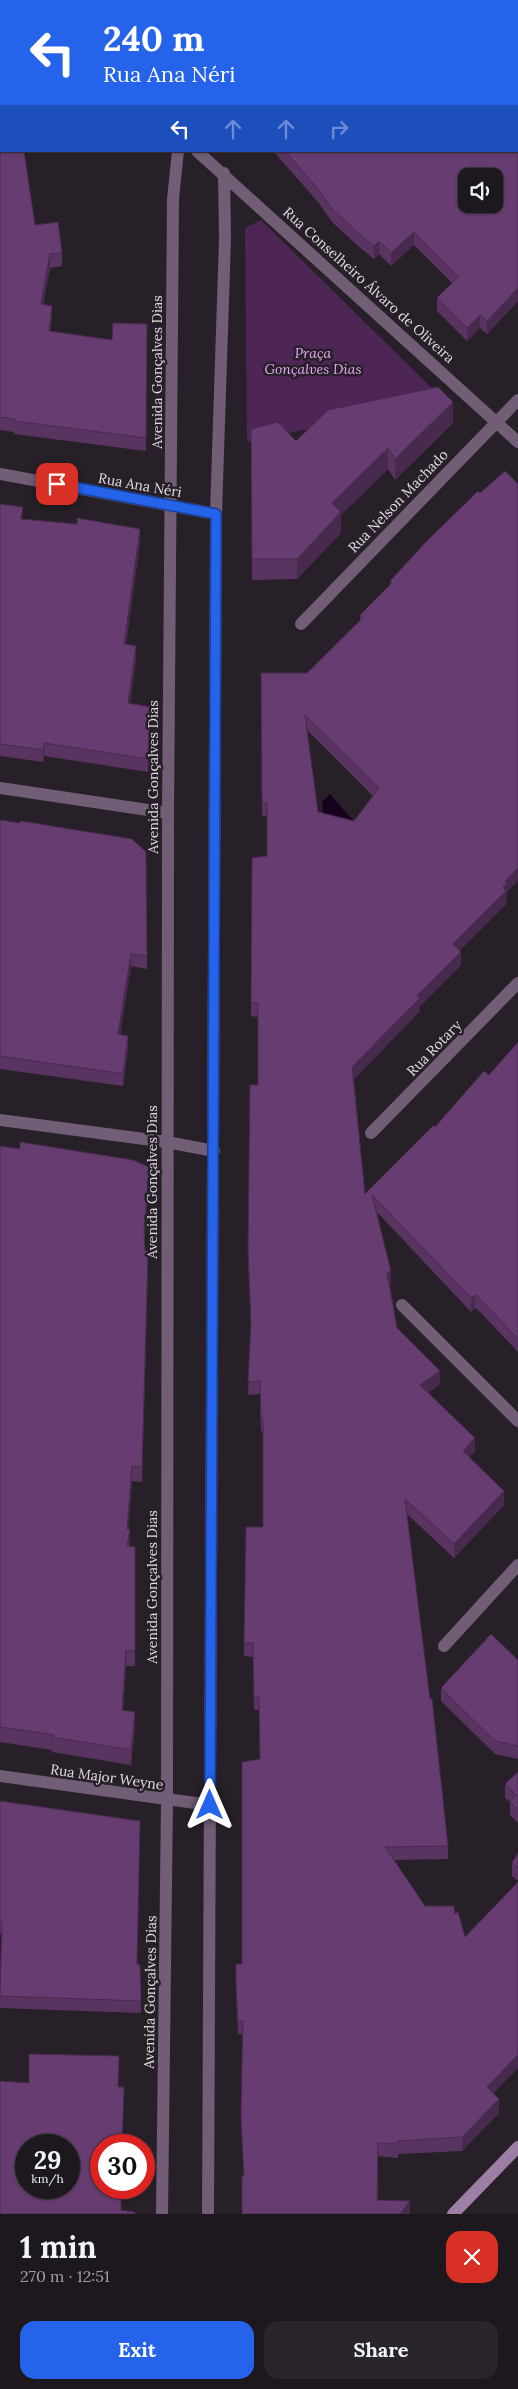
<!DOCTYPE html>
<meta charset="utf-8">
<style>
:root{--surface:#1d181e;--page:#2a252b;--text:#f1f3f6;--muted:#a0a0a4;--line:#3b373c;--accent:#2563eb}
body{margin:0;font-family:Lora,serif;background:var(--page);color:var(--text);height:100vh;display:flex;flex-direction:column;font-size:19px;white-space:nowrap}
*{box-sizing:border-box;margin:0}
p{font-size:16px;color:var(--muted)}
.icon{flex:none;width:28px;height:28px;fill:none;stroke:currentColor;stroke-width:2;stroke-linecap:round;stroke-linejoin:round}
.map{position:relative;height:2214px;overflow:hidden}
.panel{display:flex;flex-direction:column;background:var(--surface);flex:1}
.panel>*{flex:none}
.guide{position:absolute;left:0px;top:0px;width:519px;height:152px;box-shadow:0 1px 4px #0004,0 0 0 1px var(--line);background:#2563eb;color:#fff;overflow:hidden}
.buttons{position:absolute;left:458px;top:168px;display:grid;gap:10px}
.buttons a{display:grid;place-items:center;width:45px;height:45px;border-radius:10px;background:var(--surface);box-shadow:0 1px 4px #0004,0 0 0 1px var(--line);font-size:25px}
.speed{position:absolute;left:15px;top:2134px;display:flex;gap:10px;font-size:25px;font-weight:700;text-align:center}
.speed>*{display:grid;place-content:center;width:65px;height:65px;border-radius:50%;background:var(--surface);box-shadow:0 1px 4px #0004,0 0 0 1px var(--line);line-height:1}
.speed small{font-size:12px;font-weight:400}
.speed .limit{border:8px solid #d22;background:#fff;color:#111}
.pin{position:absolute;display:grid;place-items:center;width:42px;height:42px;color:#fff;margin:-21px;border-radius:10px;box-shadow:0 2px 8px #0006}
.me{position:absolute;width:55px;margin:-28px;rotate:0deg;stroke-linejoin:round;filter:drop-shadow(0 0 4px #0008)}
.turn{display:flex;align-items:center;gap:18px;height:105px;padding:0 20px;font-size:22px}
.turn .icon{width:65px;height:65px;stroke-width:2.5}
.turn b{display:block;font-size:35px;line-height:42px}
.lanes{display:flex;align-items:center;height:48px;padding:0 20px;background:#0003;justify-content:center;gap:25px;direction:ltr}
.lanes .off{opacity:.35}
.round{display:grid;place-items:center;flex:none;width:52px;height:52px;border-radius:15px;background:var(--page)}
.overview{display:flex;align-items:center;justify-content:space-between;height:85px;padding:0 20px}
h1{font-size:30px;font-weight:700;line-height:38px}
.cta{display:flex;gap:10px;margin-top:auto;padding:10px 20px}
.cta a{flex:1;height:58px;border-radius:15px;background:var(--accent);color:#fff;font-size:20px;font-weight:700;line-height:58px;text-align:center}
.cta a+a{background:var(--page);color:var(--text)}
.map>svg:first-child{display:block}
.green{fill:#4d2656}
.water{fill:#17001e}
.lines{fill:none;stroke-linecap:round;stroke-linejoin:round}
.street{stroke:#715d75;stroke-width:12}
.secondary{stroke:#9d7ea4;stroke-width:12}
.wall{fill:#593460;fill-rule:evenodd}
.shaded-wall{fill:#482a4e}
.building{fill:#673c70;stroke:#482a4e;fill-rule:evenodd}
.route-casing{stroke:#184099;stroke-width:12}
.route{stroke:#2563eb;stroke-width:9}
.labels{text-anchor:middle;stroke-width:5;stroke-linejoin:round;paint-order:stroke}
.street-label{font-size:14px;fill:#e1dce2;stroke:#272028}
.park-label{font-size:14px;font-style:italic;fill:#e8a8f7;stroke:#272028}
</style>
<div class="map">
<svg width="518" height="2214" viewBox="0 0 518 2214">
<rect width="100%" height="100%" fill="#272028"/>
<path class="green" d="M261,220L444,400L247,442L245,228Z"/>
<path class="water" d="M330,794L363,832L323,819L322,802Z"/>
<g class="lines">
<path class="street" d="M197,151L518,442
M0,474L216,514
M301,624L518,400
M0,788L168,813
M0,1120L167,1142L214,1151
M371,1133L518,983
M402,1305L518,1421
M444,1646L518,1565
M0,1776L210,1805
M162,2214L167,1801L168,813L173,199L178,151
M208,2214L216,514L225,239L224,173"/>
<path class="secondary" d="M453,2214L518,2147"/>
</g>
<path class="wall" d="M0,0H518V301L487,334L480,328L467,341L437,311V298L452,283L414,245L391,266L379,254L374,259L358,246L332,222L318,202L274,152H262V151H518V1H1L35,225L62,253V266L50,268L43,305L52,319L50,331L112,340L147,324L146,451L14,434V432L0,430Z
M453,423L395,480L388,469L341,515V533L297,579L252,580L251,429L296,441Z
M0,504L23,519L140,542L126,645L136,659L130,704L150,720L148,772L44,756L43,762L0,756Z
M426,542L507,892V896L506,897V904L460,950L461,965L420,1006V1011L354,1079L365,1194L489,1075L518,1042V1352L478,1310L475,1308L471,1312L377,1212L391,1284L390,1285L397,1328L440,1384L428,1393L475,1451L469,1458L504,1505L454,1558L407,1514L448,1846V1859L394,1860L425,1906L455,1914L494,2094L499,2113L462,2151L398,2154V2158L378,2156V2200L410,2214L244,2176L241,2129L242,2034H238L236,1996V1964H242L260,1759L259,1710H254L253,1657L244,1656L246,1527H263V1431H261L260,1394L248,1395L251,1330L248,1261L250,1085H258V1017L251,1016L252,858L267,856V816H262L261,673H307L360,620V615L390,585V581ZM307,730L373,796L354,821L318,812Z
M0,820L147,956V969L131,966L120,1035L128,1048L123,1086L0,1069Z
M0,1146L149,1182L144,1244L145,1250L148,1266L142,1482L132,1481L128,1529L129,1546L135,1547V1666H126L123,1710L135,1727L131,1765L52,1752V1750L0,1742Z
M518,1660V1759L495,1754L441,1701V1688Z
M518,1772V1823L510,1815V1802L505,1798V1784Z
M0,1801L137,1965H140L141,2013L0,2008V1973L2,1935L0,1934Z
M518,1853V1881L512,1876V1863Z"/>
<path class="shaded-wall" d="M414,232V245L391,266V253Z
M379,241V254L374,259V246Z
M50,254V268L41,318V304Z
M518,288V301L487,334V321Z
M52,306V319L49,344V331Z
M480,315V328L467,341V328Z
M453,402V423L395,480V459Z
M388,448V469L341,515V533L297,579V559L332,503Z
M140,529V542L124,657V644Z
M136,646V659L128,716V703Z
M44,743V756L43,762V750Z
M518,868V881L507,892L506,904L453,957V944L505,881Z
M461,952V965L420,1006V1011L352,1080V1067L417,996Z
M131,954V966L118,1047V1034Z
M128,1036V1048L123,1086V1074Z
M149,1167V1182L144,1246V1231Z
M148,1251V1266L142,1482V1467Z
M391,1271V1284L387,1286V1273Z
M475,1295V1308L471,1312V1298Z
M440,1371V1384L420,1398V1385Z
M475,1438V1451L463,1465V1451Z
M132,1466V1481L127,1544V1529Z
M504,1491V1505L454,1558V1544Z
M130,1529V1545L127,1561V1546Z
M126,1650V1666L122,1725V1710Z
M135,1712V1727L131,1765V1750Z
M518,2055V2068L487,2100V2087Z
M499,2099V2113L462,2151V2137Z
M410,2201V2214H400Z"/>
<path class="building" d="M0,0H518V82V1H1V151H24L35,225L58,222L62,253L50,254L41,304L52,306L49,331L112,340L113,323L147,324L146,438L14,421L15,419L0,417Z
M518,86V288L487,321L480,315L467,328L437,298L458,277L414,232L391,253L379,241L374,246L358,233L332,209L318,189L285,151H518ZM466,176H494V204H466Z
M438,387L453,402L395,459L388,448L332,503L341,512L297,559H252L251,429L278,422L296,441L328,410Z
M505,471L518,484V868L505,881L507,883L503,887L506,891L453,944L461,952L417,996L420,998L352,1067L365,1194L434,1125L435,1127L484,1071L489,1075L518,1042V1339L478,1297L475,1295L471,1298L372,1195L391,1271L387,1273L397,1328L440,1371L420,1385L475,1438L463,1451L504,1491L454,1544L405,1499L430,1699L432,1698L448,1846L385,1847L425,1906H454L455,1914L458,1912L465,1937L518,1882V2055L487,2087L499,2099L462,2137L398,2141V2144L378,2143L377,2200L410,2201L400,2214H242V2176H244L241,2116L243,2021H238L236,1983V1964H242V1762L260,1759L259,1697H254L253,1643H244L246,1527H263V1418H261L260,1381L248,1382L251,1323L248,1248L250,1085H258V1003H251L252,858L267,856V803H262L261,673H307L363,618L360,615L392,583L390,581L426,542L478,491L480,493ZM305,715L379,788L354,821L318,812Z
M0,504L23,507L21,519L77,524V518L140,529L124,644L136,646L128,703L150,707L148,759L44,743L43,750L0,744Z
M0,820L20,823L21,821L132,839L146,852L147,956L131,954L118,1034L128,1036L123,1074L0,1056Z
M20,1142L133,1160L149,1167L144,1231L145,1250L148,1251L142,1467L132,1466L127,1529H130L127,1546L135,1547V1651L126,1650L122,1710L135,1712L131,1750L52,1737L54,1735L0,1727V1146L20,1149Z
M491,1634L518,1660V1746L495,1741L441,1688Z
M518,1772V1810L510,1802L516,1795L505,1784Z
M0,1801L140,1821L137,1964L140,1965L141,2001L0,1996L2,1923L0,1922Z
M518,1853V1868L512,1863Z
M29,2054L119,2056L118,2087H124L122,2145H101V2188H121V2210L135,2212V2214H0V2081L29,2083ZM26,2145H69V2188H26Z"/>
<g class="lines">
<defs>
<path id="route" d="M57,484L216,514L210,1805"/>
</defs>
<use href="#route" class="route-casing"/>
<use href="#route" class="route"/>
</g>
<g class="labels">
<g class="street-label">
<text transform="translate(369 285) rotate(42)" y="5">Rua Conselheiro Álvaro de Oliveira</text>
<text transform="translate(157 372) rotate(-90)" y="5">Avenida Gonçalves Dias</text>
<text transform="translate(140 485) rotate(10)" y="5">Rua Ana Néri</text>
<text transform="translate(398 501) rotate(-46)" y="5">Rua Nelson Machado</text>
<text transform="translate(153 777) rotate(-90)" y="5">Avenida Gonçalves Dias</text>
<text transform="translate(434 1048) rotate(-46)" y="5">Rua Rotary</text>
<text transform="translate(152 1182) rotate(-90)" y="5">Avenida Gonçalves Dias</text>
<text transform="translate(152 1587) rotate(-90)" y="5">Avenida Gonçalves Dias</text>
<text transform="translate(107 1777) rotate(8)" y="5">Rua Major Weyne</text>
<text transform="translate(150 1992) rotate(-89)" y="5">Avenida Gonçalves Dias</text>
</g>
<g class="park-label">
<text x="313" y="358">Praça<tspan x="313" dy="16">Gonçalves Dias</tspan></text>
</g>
</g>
</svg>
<div class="buttons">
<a><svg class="icon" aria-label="sound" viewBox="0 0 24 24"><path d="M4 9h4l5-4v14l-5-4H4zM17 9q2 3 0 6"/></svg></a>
</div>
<div class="speed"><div>29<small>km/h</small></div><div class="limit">30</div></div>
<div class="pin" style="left:57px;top:484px;background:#d93025"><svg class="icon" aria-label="arrive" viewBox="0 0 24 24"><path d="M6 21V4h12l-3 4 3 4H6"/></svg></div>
<svg class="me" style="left:210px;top:1805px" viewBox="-20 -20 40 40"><path d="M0-17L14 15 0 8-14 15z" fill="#2563eb" stroke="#fff" stroke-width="4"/></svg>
<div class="guide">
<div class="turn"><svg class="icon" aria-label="left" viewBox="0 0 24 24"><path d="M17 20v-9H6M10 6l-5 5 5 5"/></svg><div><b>240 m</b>Rua Ana Néri</div></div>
<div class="lanes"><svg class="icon" aria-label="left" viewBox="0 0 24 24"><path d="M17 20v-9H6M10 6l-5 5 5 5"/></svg><svg class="icon off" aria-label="ahead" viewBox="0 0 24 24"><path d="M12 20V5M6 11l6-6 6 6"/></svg><svg class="icon off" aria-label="ahead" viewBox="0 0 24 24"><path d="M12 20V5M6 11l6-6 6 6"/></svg><svg class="icon off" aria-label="right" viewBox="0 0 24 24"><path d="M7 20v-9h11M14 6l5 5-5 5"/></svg></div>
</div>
</div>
<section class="panel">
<div class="overview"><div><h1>1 min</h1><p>270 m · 12:51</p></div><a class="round" style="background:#d93025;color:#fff"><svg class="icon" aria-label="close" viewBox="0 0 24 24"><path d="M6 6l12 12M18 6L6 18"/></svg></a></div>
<div class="cta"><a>Exit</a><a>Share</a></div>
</section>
